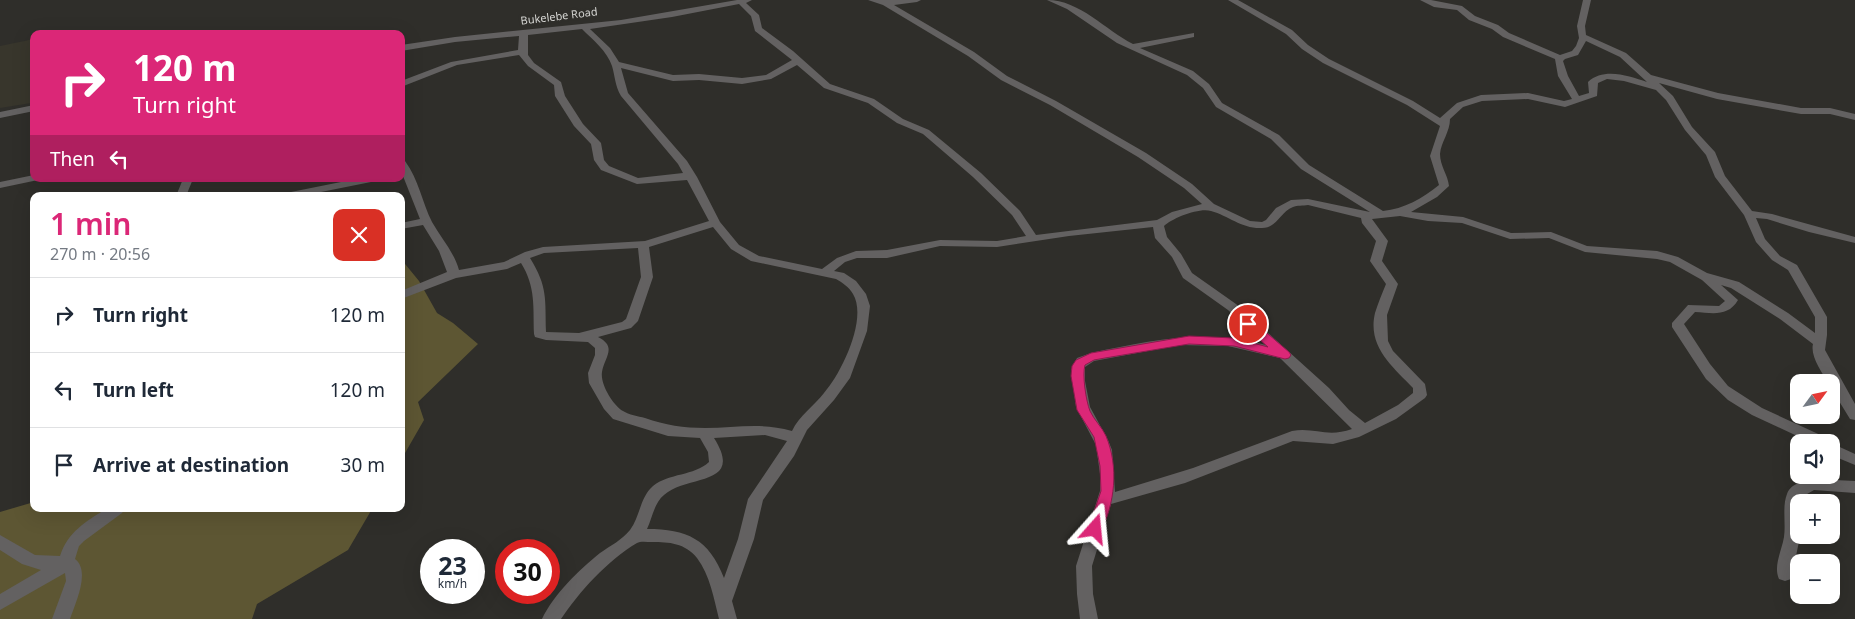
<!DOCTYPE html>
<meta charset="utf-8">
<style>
:root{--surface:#fff;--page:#f6f6f7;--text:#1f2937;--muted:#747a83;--line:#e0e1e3;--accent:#db2777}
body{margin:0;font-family:"Noto Sans",sans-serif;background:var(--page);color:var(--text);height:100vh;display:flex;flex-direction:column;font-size:19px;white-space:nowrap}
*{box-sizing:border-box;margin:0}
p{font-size:16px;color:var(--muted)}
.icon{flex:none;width:28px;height:28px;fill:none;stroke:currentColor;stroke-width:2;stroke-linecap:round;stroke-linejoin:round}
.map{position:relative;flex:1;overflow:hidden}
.sheet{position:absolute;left:30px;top:192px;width:375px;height:320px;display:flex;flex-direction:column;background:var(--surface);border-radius:10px;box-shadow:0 5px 20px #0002}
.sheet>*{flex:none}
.guide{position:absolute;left:30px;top:30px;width:375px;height:152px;border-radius:10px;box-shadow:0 5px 20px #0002;background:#db2777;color:#fff;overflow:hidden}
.needle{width:32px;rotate:57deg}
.buttons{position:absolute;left:1790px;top:374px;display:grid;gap:10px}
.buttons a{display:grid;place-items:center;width:50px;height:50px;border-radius:10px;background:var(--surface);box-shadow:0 5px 20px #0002;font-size:25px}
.speed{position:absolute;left:420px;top:539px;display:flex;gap:10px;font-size:25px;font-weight:700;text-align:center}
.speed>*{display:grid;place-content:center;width:65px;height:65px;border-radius:50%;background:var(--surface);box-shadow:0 5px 20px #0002;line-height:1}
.speed small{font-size:12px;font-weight:400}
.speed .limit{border:8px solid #d22;background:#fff;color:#111}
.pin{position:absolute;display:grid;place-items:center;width:42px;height:42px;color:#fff;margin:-21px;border:2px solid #fff;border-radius:50%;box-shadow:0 1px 5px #0007}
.me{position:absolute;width:55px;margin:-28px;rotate:18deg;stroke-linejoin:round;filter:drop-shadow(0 0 4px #0008)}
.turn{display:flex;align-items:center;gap:18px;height:105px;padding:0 20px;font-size:22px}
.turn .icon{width:65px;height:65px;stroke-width:2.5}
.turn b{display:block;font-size:35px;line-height:42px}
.then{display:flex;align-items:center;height:48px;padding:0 20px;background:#0003;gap:10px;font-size:19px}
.round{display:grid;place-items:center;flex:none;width:52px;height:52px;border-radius:10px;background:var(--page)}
.head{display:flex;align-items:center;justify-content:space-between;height:85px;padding:0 20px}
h1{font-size:30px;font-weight:600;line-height:38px;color:var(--accent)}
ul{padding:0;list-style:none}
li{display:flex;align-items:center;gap:15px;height:75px;padding:0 20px;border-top:1px solid var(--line)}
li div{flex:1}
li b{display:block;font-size:19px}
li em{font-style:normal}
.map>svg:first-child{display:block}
.built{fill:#38362c}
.forest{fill:#5d5633}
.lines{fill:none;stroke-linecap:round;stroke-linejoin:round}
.street{fill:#636161;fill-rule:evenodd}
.route{fill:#db2777;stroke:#8e194d}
.labels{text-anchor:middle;stroke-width:5;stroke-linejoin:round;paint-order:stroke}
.far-street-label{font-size:11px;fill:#d4d4d1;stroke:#2f2e2a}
</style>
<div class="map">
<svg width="1855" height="619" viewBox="0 0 1855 619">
<rect width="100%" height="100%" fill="#2f2e2a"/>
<path class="built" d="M34,39V76L31,103L0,108V46Z"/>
<path class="forest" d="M401,259L419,281L437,313L453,323L478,344L418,402L424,420L401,460Z
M34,502V509H372L348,550L257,604L252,619H0V512Z"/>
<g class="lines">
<path class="street" d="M737,0H752L746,3L759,15L762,28L793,51L830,84L874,99L903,119L929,130L981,173L1020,211L1036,235L1157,220L1172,212L1202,204L1184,188L1138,157L1050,105L1001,80L968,56L883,5L868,0H921L917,2L894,5L974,52L1007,76L1056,101L1146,153L1192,184L1214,204L1250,221L1262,222L1266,220L1276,208L1291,200L1308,199L1370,212L1301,169L1271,139L1216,107L1203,88L1187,75L1117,43L1067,9L1047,0C1080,0 1105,30 1133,44L1194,33V37L1140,48L1193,71L1209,84L1222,103L1279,135L1309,165L1383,211C1404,209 1423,198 1439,185L1430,156L1440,126L1407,105L1323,63L1302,49L1286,34L1228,0H1238L1292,30L1308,45L1329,59L1413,101L1440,118L1457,103L1481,95L1528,93L1564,101L1572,99L1558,76L1555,59L1503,37L1492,29L1469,20L1457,10L1434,7L1420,0H1431L1462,6L1475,16L1498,25L1509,33L1560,55L1572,51L1576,46L1579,38L1577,26L1583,0H1591L1585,26L1586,35L1626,53L1651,75L1718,93L1801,108H1830L1855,114V120L1830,114H1801L1717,99L1659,83L1673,96L1692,127L1715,152L1725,176L1752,211L1772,214L1855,237V243L1809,232L1767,219L1756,218L1765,239L1780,256L1797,265L1827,317V335L1825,350L1855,404V420L1850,419L1831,388V382H1828C1822,373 1810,356 1813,344L1780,319L1731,288L1721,285L1738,300C1728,317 1713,313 1695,312L1684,324L1710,364L1728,386L1762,408L1827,438L1829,442H1810L1752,415L1728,400L1706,379L1672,327V323L1688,305L1719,306L1725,301L1702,280L1670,262L1657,259L1585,252L1549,238L1510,239L1462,223L1428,221L1400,216L1372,219L1388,241L1382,261L1398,284L1387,315L1388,341L1393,351L1425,384L1427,395L1425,398L1396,419L1359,437L1333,444L1293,441L1185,483L1111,504L1092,566L1093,594L1098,619H1080L1077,594L1076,566L1100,491V474L1096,445L1076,407L1071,370L1077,358L1091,353C1152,340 1205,329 1266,345L1228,310L1183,278L1172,257L1155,238L1153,227L1069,236L997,247L940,246L887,258H857L845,262L834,271L844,273L856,281L866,294L870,306L867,331L850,378L834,400L807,430L794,456L763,500L754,539L732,601L737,619H719C714,599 710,575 697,558C685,543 669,542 652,542C647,542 640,541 637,543C608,560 579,592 561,619H542C554,594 579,570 600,553C610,546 622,540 630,530C640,517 640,497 653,486C669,473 694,476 709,462L708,452L700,438L668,436L613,419L604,409L589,383L588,373L595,355V348L588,342L546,340L535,337L534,334C533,307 536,287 521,263L507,269L456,278L401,299V291L447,272L439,251L423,225L401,229V223L420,219L401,171V160L405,161C419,180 422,202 432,222C441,238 454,252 459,270L504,262L525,252L543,247L645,241L709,221L687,180L637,184L601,170L594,160L591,144L574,126L555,96L554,85L528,66L519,55L457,65L401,87V81L451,62L518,50L519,36L455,42L401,51V45L455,37L621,20ZM739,4L751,16L755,31L792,60L766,75L742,78L699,74L673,75L619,62L610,48L590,29L672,17ZM582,29C593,40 607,51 612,66C615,76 615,86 621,96L678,164L683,173L638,178L609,166L604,160L601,143L583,124L565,96L561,82L534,63L528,55V35ZM1586,41L1620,57L1647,82C1629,76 1604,67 1588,82L1589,93L1579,96L1568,76L1563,61L1565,59L1578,55ZM797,65L824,88L868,103L897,123L923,134L973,177L1012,215L1026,236L997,241L940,240L887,250L856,251L837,258L822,269L759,256L739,245L720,222L697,177L687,161L628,93L621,68L673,81L699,80L742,84L771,79ZM1607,79L1624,81L1656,90L1666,100L1685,130L1706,155L1715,177L1744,215L1756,242L1772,260L1788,270L1815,317V333L1788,313L1739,282L1707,273L1678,257L1657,251L1587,246L1551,232L1511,233L1463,217L1411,212L1437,197L1449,186C1448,175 1440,166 1440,154C1441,142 1450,132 1450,119L1463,107L1482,101L1528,99L1565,107L1597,96L1598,83ZM1308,205L1361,218L1362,223L1376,241L1370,261L1386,284C1382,294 1378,303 1375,313C1367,347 1393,367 1413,388V393L1398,405L1365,423L1349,410L1329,388L1236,304L1192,273L1181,254L1167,237L1164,226C1172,218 1200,207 1211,211C1229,216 1242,229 1262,228C1277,228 1280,212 1293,207C1297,205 1303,206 1308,205ZM713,227L731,249L751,261L836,279C843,283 849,287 853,294C868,319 841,374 824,393C814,406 799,416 792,431C761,422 736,428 705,428C684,428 665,425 645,418C638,416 629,415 623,411C613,405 600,384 602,372C604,358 618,347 598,337L631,328L638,321L653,277L649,247ZM638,248L641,277L626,319L622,322L579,333L546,332C545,299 548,287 530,258L544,253ZM1180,345L1228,346L1280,358L1352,429C1327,438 1315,427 1292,431L1193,468L1115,492L1112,450L1108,440L1090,407L1085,381V367L1094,361ZM765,435L787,441L748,499L738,539L724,578C709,539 687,529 647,529C652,519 654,503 664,495C687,474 745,487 714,438Z
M34,105V111L0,118V112Z
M34,175V179H39L38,180L0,188V182Z
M183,179H193L186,196H176Z
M356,179H376L371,182L301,196H281L286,193Z
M1831,443L1855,454V465L1831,455Z
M1814,479L1855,481V493L1814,490L1802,497L1801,502H1799L1800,537L1791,579L1785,581L1779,579C1773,566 1782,550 1784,537C1786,524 1782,506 1787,494C1791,483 1804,481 1814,479Z
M106,509H125L122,513L84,541L79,546L75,559C91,571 75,604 70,619H52L66,581L65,573L0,610V594L41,570L22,564L0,550V535L35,555L60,556C68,532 85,522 106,509Z"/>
</g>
<path class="route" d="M1248,320L1253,321L1289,352L1291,355L1289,358L1285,359L1234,346L1189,344L1105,358L1094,360L1085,365C1082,375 1086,401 1090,411C1094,420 1102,427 1106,436C1119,467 1115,504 1100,533L1095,534L1090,533L1088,529L1101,491L1100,466L1094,437L1077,410L1071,376L1072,366L1076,360L1091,353L1189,336L1234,338L1268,347L1244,326L1243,324L1244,321Z"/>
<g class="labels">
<g class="far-street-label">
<text transform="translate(559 16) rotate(-7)" y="4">Bukelebe Road</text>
</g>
</g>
</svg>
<div class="buttons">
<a><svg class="needle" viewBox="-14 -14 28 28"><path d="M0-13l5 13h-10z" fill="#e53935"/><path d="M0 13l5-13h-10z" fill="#747a83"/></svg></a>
<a><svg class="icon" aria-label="sound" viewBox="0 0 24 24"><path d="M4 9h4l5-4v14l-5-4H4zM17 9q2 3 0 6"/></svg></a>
<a>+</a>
<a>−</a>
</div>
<div class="speed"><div>23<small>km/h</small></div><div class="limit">30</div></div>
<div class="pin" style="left:1248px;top:324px;background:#d93025"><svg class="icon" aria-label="arrive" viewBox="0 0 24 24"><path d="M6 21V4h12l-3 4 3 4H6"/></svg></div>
<svg class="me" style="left:1095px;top:529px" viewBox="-20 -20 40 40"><path d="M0-17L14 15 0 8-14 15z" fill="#db2777" stroke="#fff" stroke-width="4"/></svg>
<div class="guide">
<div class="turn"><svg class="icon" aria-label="right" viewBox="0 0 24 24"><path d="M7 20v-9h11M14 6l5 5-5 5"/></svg><div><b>120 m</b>Turn right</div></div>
<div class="then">Then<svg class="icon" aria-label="left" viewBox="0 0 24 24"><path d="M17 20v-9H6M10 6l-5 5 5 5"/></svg></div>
</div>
<section class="sheet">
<div class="head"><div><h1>1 min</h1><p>270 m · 20:56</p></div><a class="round" style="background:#d93025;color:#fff"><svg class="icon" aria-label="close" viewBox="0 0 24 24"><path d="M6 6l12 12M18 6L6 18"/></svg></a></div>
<ul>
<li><svg class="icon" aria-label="right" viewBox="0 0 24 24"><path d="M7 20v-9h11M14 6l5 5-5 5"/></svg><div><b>Turn right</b></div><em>120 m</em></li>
<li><svg class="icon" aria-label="left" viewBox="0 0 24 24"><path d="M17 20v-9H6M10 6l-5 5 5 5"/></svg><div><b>Turn left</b></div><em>120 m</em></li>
<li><svg class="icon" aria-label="arrive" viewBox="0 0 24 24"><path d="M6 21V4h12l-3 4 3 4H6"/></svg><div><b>Arrive at destination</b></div><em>30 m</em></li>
</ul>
</section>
</div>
